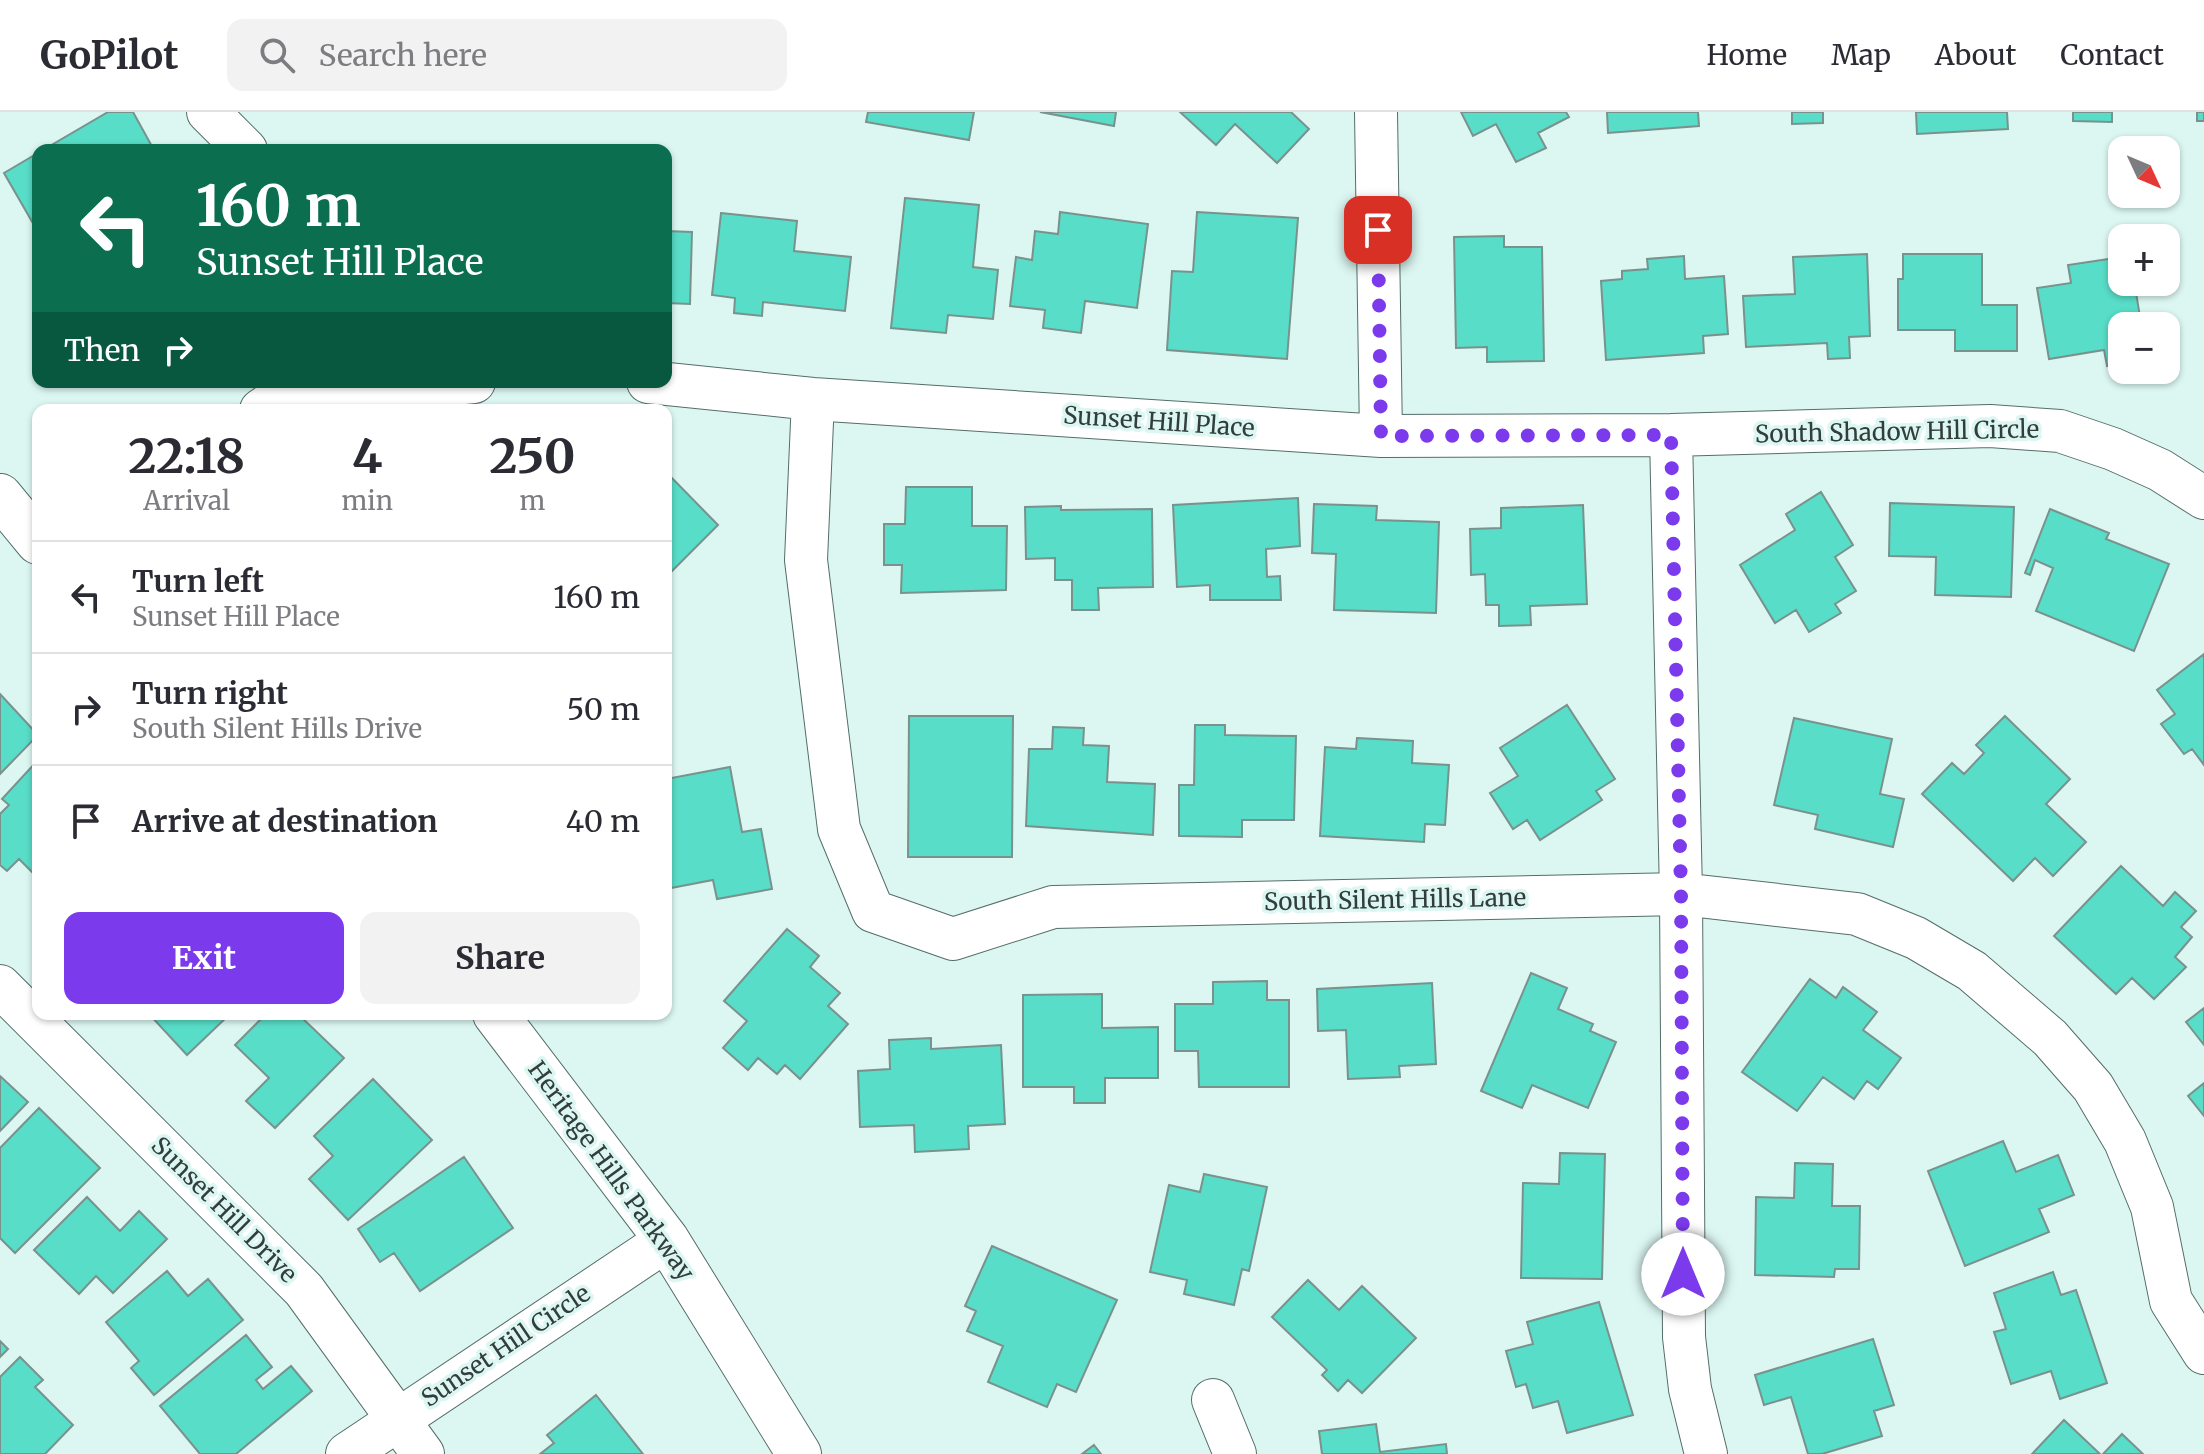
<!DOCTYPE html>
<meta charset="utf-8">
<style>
:root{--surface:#fff;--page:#f2f2f3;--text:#2b2b33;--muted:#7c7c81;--line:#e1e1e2;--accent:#7c3aed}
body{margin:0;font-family:Merriweather,serif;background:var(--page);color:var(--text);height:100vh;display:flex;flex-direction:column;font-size:30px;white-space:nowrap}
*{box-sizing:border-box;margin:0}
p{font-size:26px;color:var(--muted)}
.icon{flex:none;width:44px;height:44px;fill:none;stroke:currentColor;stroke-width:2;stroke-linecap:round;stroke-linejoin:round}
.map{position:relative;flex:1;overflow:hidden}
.details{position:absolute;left:32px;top:292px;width:640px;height:616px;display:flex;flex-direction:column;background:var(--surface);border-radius:16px;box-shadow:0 2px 6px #0004}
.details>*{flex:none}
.banner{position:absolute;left:32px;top:32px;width:640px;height:244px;border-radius:16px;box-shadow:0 2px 6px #0004;background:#0b6e4f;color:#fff;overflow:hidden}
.needle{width:52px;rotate:134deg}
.controls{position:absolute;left:2108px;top:24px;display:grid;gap:16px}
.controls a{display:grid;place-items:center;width:72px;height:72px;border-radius:16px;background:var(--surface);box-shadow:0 2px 6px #0004;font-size:40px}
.pin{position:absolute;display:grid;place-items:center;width:68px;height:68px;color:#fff;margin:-34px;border-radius:16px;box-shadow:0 4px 12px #0006}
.me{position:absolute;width:88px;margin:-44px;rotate:0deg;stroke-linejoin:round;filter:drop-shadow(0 0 6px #0008)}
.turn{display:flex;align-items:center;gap:28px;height:168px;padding:0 32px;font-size:36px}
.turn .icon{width:104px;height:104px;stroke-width:2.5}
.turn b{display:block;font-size:56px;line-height:68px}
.then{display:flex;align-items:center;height:76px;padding:0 32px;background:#0003;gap:16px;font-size:30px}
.eta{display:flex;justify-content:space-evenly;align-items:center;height:136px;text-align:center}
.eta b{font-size:48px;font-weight:700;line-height:56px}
.cta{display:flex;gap:16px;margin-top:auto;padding:16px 32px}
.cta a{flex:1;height:92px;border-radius:16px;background:var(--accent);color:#fff;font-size:32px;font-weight:700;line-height:92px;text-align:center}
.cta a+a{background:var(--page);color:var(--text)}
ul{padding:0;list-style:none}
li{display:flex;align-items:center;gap:24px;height:112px;padding:0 32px;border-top:2px solid var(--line)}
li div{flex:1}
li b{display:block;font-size:30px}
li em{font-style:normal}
header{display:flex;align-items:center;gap:48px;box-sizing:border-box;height:112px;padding:0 40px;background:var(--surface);border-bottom:2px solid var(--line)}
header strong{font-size:38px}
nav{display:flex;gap:44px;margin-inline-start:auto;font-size:28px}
.search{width:560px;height:72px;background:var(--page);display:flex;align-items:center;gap:20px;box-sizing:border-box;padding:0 28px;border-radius:16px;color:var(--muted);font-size:30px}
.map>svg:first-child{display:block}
.building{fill:#58ddc8;stroke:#79928d;stroke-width:2}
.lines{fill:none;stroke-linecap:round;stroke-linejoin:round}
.minor-casing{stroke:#556d68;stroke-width:44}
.tertiary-casing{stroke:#556d68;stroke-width:46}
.minor{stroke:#fff;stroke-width:42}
.tertiary{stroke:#fff;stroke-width:44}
.route{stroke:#7c3aed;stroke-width:14;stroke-dasharray:0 25.2}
.labels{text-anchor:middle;stroke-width:7;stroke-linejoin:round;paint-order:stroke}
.street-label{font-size:24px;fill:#333e3b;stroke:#dcf7f2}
</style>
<header>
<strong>GoPilot</strong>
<div class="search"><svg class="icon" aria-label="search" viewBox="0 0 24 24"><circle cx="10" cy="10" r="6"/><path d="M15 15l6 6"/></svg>Search here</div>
<nav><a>Home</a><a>Map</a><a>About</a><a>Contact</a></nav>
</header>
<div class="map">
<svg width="2204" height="1342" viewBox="0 0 2204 1342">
<rect width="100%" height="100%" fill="#dcf7f2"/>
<path class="building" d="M108,0H133L154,38H43Z
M868,0H974L969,28L866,10Z
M1040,0H1116L1114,14Z
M1180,0H1291L1309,17L1277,51L1235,12L1216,33Z
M1461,0H1566L1569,5L1538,21L1546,36L1516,50L1496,12L1473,24Z
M1607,0H1698L1699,14L1608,21Z
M1792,0H1823V11L1792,12Z
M1916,0H2007L2008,17L1917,22Z
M2073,0H2112V10L2073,9Z
M2197,0H2204V9H2197Z
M38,41V120L4,61Z
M905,86L979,93L973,155L998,158L993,207L948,203L946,221L891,216Z
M1060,100L1148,112L1137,196L1085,189L1081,221L1043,216L1045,198L1010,194L1016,145L1032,148L1035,119L1058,122Z
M1197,100L1298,106L1287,247L1167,238L1172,159L1193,160Z
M721,101L797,109L794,139L851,145L845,199L763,190L762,204L734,201L735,186L712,183Z
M666,119L692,120L690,192L666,191Z
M1504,124V135H1542L1544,249L1487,250V235L1456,236L1454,125Z
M1867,142L1870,224L1849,225L1850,246L1828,247L1827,231L1746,235L1743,184L1795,182L1793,145Z
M1903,142H1982V193H2017V239H1955V218H1898V167H1903Z
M1684,144L1685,167L1724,164L1728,222L1703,224L1704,241L1606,248L1601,169L1622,167V159L1648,157L1647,147Z
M2122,145V170H2127V175L2135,174L2140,205L2160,202L2162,214H2122V251L2107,254L2104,238L2049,247L2037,176L2071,171L2068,153Z
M666,360L718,413L666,465Z
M906,375H972V414H1007L1006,478L901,481L902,453H884V412H905Z
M1821,380L1853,433L1835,445L1856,479L1835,492L1841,501L1809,520L1796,498L1775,511L1740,453L1795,418L1786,402Z
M1298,386L1300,434L1266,437L1267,465L1280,464L1281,488H1210V473L1177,475L1173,393Z
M1890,391L2014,395L2011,485L1935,483L1936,445L1889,444Z
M1314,392L1377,394L1376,408L1439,410L1436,501L1334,498L1336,442L1312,441Z
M1583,393L1587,492L1530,494L1531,513L1499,514V493H1486L1485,462L1471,463L1470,417L1501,416V396Z
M1061,394V398L1152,397L1153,475L1098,476L1099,498H1072V468H1055V446L1026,447L1025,395Z
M2050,397L2109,421L2106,427L2169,452L2134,539L2036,499L2053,456L2035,448L2030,463L2025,461Z
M2204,542V653L2192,637L2184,642L2161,612L2175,602L2157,578Z
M0,582L38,623L0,662Z
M1567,593L1615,667L1596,679L1602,688L1540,728L1527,708L1513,717L1490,681L1518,664L1500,636Z
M909,604H1013L1012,745H908Z
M2005,604L2070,667L2046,692L2086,730L2053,764L2035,746L2013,769L1922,682L1952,651L1964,662L1984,641L1976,633Z
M1794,606L1892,627L1880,682L1904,687L1893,735L1815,717L1818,703L1774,693Z
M1195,613H1225V623L1296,624L1294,708H1242V725L1179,724V673H1194Z
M1053,615L1084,616L1083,633L1109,634L1107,670L1155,672L1153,723L1026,714L1029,637H1052Z
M1357,626L1413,629L1412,651L1449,653L1445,713L1425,712L1424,730L1320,724L1325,635L1356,637Z
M38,648V766L19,747L7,759L0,753V702L9,693L2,687Z
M730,655L742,720L761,717L772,777L717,787L713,768L666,777V667Z
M2121,754L2163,794L2175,780L2196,799L2181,815L2192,825L2175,845L2186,855L2154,887L2132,866L2116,882L2054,824Z
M787,817L819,844L810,855L840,881L828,894L848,912L800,967L785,953L777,962L758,946L748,958L723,936L747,909L724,889Z
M1531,861L1567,876L1558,897L1593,912L1590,919L1616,930L1588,996L1532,973L1522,996L1481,979Z
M1810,867L1836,886L1843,875L1877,900L1863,918L1901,946L1878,977L1867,969L1854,987L1823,965L1797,999L1742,960Z
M1267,869V888H1289V975H1199L1198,939H1175V892H1213V870Z
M1432,871L1436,952L1399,954L1400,965L1348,967L1346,918L1318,919L1317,877Z
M1102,882V916L1158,915V966H1105V991H1074V975H1023V883Z
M2204,896V933L2186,910Z
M149,902H230L187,943Z
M266,902H298L344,946L275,1016L246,989L269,966L235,933Z
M931,926V937L1001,933L1005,1012L968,1014L969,1037L915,1040L914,1013L860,1015L858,959L890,957L889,928Z
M0,964L28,990L0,1019Z
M373,967L432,1028L348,1108L309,1067L333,1044L314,1024Z
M2204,971V1004L2188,984Z
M39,996L100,1056L15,1141L0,1126V1036Z
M2003,1029L2016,1060L2058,1043L2074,1083L2039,1097L2049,1120L1965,1154L1928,1059Z
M1560,1041L1605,1042L1602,1167L1521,1166L1523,1071L1559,1072Z
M464,1045L513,1116L420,1179L394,1141L380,1150L358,1117Z
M1795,1051L1833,1052L1832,1094H1860L1859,1157H1835L1834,1165L1755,1163L1756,1085L1794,1086Z
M1204,1062L1267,1075L1249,1159L1242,1157L1234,1193L1184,1182L1187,1168L1150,1160L1169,1073L1200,1080Z
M87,1085L120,1119L139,1099L167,1127L113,1181L96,1164L79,1182L34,1138Z
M992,1134L1117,1188L1076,1280L1057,1272L1047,1295L988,1270L1003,1234L967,1219L976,1199L965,1194Z
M167,1159L188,1184L208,1167L243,1208L154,1283L131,1256L139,1249L106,1210Z
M2053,1160L2061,1183L2076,1178L2107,1271L2060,1287L2051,1259L2011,1272L1994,1220L2006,1217L1994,1181Z
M1308,1168L1339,1198L1362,1174L1416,1226L1362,1281L1348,1268L1338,1279L1322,1263L1327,1258L1272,1205Z
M1599,1190L1633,1303L1567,1321L1558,1289L1533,1296L1526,1272L1516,1275L1506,1239L1533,1232L1527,1210Z
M246,1223L272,1255L256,1268L263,1277L291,1254L312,1279L236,1342H200L160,1294Z
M1873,1227L1894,1293L1874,1299L1882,1324L1822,1342H1808L1791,1285L1764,1293L1755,1263Z
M0,1229L8,1237L0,1245Z
M20,1245L43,1268L35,1275L73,1313L45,1342H0V1265Z
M596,1283L643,1342H540L554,1331L547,1323Z
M2064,1308L2100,1342H2032Z
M1376,1312L1380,1340L1446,1332L1447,1342H1322L1319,1319Z
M2122,1322L2143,1342H2103Z
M1094,1333L1101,1342H1082Z"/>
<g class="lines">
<defs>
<path id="minor" d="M208,0L246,38
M1376,0L1381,324
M648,270L813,287L1381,324L1671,323L1990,314L2060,319L2113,337L2160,358L2204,386
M813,287L806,448L839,717L873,799L953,827L1053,795L1681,782L1857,802L1916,826L1972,859L2050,926L2093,975L2125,1029L2152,1095L2171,1189L2204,1241
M261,298L274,289L474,270
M1671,323L1681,782L1684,1225L1690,1277L1706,1342
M0,874L304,1178L423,1342
M1213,1288L1235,1342
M347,1342L667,1128"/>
<path id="tertiary" d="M0,384L38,430
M495,902L667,1128L799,1342"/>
</defs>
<use href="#minor" class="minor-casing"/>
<use href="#tertiary" class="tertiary-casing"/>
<use href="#minor" class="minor"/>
<use href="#tertiary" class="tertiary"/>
</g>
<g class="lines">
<path class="route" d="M1378,118L1381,324L1671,323L1681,782L1683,1162"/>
</g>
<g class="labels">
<g class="street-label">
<text transform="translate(1159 310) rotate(4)" y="8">Sunset Hill Place</text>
<text transform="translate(1897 320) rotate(-1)" y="8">South Shadow Hill Circle</text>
<text transform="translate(1395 788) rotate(-1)" y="8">South Silent Hills Lane</text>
<text transform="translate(611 1059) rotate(54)" y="8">Heritage Hills Parkway</text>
<text transform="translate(224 1098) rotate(45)" y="8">Sunset Hill Drive</text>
<text transform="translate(506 1234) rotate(-34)" y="8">Sunset Hill Circle</text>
</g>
</g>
</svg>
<div class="controls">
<a><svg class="needle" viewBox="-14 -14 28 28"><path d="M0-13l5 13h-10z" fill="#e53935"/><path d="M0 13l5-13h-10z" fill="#7c7c81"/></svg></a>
<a>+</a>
<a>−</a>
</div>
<div class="pin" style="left:1378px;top:118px;background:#d93025"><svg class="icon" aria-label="arrive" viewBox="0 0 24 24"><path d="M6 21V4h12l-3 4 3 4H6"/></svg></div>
<svg class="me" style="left:1683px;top:1162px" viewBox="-20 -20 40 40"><circle r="19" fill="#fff"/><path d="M0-13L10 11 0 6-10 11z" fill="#7c3aed"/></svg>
<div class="banner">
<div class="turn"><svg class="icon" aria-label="left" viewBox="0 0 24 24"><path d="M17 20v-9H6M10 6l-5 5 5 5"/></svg><div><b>160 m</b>Sunset Hill Place</div></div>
<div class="then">Then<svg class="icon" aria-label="right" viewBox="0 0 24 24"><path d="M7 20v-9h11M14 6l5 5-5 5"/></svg></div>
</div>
<section class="details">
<div class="eta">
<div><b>22:18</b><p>Arrival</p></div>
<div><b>4</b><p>min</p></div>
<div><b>250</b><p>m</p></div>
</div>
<ul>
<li><svg class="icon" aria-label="left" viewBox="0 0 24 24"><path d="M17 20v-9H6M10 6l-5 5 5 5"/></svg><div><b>Turn left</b><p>Sunset Hill Place</p></div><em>160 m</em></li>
<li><svg class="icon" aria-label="right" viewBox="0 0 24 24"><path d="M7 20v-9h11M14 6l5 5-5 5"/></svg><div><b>Turn right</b><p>South Silent Hills Drive</p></div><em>50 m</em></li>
<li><svg class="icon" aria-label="arrive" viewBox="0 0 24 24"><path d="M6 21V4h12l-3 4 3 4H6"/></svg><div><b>Arrive at destination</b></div><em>40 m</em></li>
</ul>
<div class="cta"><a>Exit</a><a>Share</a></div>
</section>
</div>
